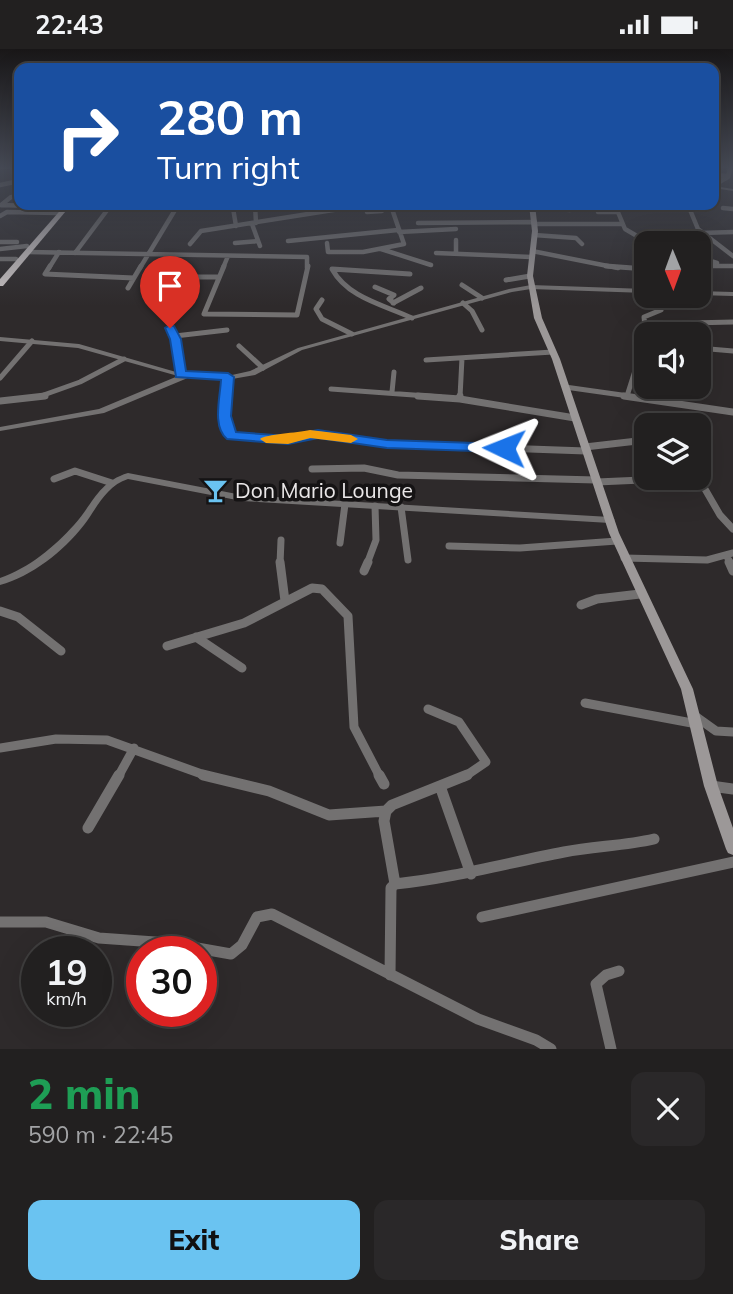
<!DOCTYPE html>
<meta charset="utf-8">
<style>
:root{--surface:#222020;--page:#2a2829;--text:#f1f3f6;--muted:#a2a3a5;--line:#3f3e3e;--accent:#6ac3f1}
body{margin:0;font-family:Mulish,sans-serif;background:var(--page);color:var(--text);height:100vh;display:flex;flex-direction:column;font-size:26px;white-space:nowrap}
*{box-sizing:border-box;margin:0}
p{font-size:23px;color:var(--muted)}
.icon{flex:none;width:38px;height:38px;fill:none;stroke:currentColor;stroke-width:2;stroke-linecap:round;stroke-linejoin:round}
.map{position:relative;height:1000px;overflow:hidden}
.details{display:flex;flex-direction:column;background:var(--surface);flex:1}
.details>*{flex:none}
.hud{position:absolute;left:14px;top:14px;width:705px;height:147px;border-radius:14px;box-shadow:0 7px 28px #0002,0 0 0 2px var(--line);background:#1a4fa0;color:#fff;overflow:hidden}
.needle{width:46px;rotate:179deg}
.buttons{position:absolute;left:634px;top:182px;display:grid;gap:14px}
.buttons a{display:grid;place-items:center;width:77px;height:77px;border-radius:14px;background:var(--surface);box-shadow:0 7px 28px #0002,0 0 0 2px var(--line);font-size:35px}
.speed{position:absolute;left:21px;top:887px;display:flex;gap:14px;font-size:35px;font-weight:700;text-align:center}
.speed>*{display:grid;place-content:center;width:91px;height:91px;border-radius:50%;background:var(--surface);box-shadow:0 7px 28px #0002,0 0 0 2px var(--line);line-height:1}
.speed small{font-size:18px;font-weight:400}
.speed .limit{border:10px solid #d22;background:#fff;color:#111}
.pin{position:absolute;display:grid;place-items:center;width:60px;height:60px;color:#fff;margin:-72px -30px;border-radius:50% 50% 50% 0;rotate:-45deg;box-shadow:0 0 7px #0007}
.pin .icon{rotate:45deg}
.me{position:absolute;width:77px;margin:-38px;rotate:272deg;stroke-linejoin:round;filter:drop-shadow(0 0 5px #0008)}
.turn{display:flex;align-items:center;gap:24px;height:147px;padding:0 28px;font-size:32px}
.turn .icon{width:91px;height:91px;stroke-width:2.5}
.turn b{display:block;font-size:49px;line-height:60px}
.round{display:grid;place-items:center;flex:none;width:74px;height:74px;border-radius:14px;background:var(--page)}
.headline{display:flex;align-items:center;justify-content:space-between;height:119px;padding:0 28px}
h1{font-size:42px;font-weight:800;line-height:52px;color:#1e9e55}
.primary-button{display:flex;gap:14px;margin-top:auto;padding:14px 28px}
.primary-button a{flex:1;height:80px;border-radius:14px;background:var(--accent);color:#111;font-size:28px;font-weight:800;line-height:80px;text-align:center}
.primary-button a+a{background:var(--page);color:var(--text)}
.status{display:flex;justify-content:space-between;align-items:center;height:49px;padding:0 35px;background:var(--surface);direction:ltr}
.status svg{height:19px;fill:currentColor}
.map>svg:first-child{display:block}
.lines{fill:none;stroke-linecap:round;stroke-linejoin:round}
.minor-far4{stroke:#737171;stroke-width:4.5}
.minor-far3{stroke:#737171;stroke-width:5}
.minor-far2{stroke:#737171;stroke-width:7}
.minor-far1{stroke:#737171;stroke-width:9}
.minor{stroke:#737171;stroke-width:11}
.tertiary{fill:#737171;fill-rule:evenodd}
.secondary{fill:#9c9898;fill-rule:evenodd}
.trunk{fill:#cac4c4;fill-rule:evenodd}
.route{fill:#1a73e8;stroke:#114b97;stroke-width:2}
.slow{fill:#f59e0b}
.labels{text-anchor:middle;stroke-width:7;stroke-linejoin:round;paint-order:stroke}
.poi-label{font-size:21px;fill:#eae7e8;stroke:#151314;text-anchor:start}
</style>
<div class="status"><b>22:43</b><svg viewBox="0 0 49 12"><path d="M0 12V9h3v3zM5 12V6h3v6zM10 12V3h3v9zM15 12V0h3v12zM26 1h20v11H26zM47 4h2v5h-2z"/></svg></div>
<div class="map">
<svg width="733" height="1000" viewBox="0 0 733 1000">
<rect width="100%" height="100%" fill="#2e2a2b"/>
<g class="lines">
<path class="minor-far4" d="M0,118L17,117
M714,126L728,127
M0,136L19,132
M714,136L728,128L730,120
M1,156L62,158
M1,156L11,148H19
M229,156L233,159L236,177
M255,156L256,174
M615,156L625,180L649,194
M688,156L698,180L733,207
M533,158L570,161
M723,159L733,160
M367,163L382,162L384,157
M598,163H618
M0,167L7,163L57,164
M418,174L535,173
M252,175L260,197
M535,175H622
M399,183L456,180
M701,184L733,183
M534,186L576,189L582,195
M456,191V204
M288,192L398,181
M0,193H17
M235,194L258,192
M327,194L328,203H363L404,195L391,157
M190,195L201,182L346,159L429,156
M0,200L27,197
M381,200L431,216
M532,202L618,219
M28,203L307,208V219
M75,204L111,156
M436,204L531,208
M698,208L717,214
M0,210H16
M698,217H733
M49,219L59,203
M140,219L178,156
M223,219L228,207"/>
<path class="minor-far3" d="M50,217L45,225L134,229
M224,217L204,265L297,266L308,217
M606,217L646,220
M410,225L332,220C348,249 384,256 412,269
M179,228H219
M506,231L530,227
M462,236L482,249
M375,238L394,246L389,250L394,254
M128,239L141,217
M322,251L316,260L322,270L352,285
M393,254L421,239
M463,254L472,262L482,281
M170,279L176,290L181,325
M695,285L690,274L733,273
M175,287L227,281
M239,297L263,319
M698,299L733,302
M426,311L553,303
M0,329L32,292
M565,338L636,348
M331,340L441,348
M392,343L394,323
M627,347L646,287L644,268L661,261L653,247
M38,348L80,333L124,310
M226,348L228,328
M460,348L462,309"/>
<path class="minor-far2" d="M227,347V384L232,387L288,391L318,385L387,395L586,402
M418,347L460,350L575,369
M624,347L733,363
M460,350V347
M0,352L45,347
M585,398L646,391
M698,404L704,419L698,426
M312,420L364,419L398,426L596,431
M698,428L720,466L733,480
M54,430L75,422L112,434
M597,433L687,429
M401,458L408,511
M340,494L345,455
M449,497L520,499L617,492
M727,507L730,515
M624,509L707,511L733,504
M280,515L281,491
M367,515L376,491L375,457"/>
<path class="minor-far1" d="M280,513L285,552
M729,513L733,522
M364,522L368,513
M581,556L597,550L640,545
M0,562L18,568L61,602
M196,588L242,619
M167,597L244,574L312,539L322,540L348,567L354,678L380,728
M585,654L697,675
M428,660L459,673L486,713L464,728
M695,667L716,682L733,683
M0,699L56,690L107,691L210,728
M118,728L134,699"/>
<path class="minor" d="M203,726L269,742L329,766L386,762
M379,726L384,735
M440,737L471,825
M711,737L733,740
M88,779L119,726
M395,835C453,829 507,814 564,803C594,797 624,797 654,790
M482,868L733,813
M0,873H46L99,889L169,894L231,905L242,896L257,868L272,865L478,970L536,991L551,1000
M390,926L391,839L395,835L384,772L386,762L392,756L467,726
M611,1000L596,935L606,926L619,922"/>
<path class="tertiary" d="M714,137L733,140V142L714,139Z
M531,236L646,240V244L531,240L512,243L302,301L255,326L232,330L190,328L104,364L0,382V378L99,360L178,327L78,299L0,292V288L79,295L176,323L232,326L250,322L298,299L509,240Z
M698,242L733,243V247L698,246Z
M128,424L242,446L610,468L615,471L610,474L242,452L128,430C106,437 97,459 84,476C63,503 32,527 0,536V529C29,519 54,498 74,476C93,455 98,433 128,424Z"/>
<path class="secondary" d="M529,156H535L538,182L533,227L542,269L560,310L619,484L693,640L718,737L733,779V806L728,804L726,800L704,737L681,640L609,484L552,310L534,269L527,227L532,182Z"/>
<path class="trunk" d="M65,156H71L3,237H0V230Z"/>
</g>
<linearGradient id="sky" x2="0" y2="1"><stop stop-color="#191718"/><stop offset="0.46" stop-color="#464a55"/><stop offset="1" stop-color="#464a55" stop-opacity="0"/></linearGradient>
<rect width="733" height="257" fill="url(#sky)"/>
<path class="route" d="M170,276L174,277L181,290L186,322L228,324L234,328L231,367L236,383L288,387L318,381L387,391L504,395L511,399L504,403L387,399L318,389L288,395L227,390C212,378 220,349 221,331L176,328L170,290L165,279Z"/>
<path class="slow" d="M310,381L351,386L358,390L351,394L310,389L288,395L266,394L260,390C266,385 297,384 310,381Z"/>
<defs>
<symbol id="bar-bare" viewBox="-9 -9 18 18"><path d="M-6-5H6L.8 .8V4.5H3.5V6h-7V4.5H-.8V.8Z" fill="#6ac3f1" stroke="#151314" stroke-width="2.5" paint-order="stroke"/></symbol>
</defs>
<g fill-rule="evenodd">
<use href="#bar-bare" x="198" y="424" width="35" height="35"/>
</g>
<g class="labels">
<g class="poi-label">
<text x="235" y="449">Don Mario Lounge</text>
</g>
</g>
</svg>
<div class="buttons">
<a><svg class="needle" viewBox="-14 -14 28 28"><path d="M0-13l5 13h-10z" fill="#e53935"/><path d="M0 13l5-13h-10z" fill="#a2a3a5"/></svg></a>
<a><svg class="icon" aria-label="sound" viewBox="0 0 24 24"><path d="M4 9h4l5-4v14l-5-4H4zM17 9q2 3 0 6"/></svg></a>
<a><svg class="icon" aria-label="layers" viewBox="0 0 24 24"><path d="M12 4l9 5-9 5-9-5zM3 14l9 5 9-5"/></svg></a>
</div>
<div class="speed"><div>19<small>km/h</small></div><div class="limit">30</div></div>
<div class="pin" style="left:170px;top:279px;background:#d93025"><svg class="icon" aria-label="arrive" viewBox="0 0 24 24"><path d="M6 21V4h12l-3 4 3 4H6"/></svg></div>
<svg class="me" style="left:504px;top:399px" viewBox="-20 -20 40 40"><path d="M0-17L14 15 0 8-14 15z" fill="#1a73e8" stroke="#fff" stroke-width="4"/></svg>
<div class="hud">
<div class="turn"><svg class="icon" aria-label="right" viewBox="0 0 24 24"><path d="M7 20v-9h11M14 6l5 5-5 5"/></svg><div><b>280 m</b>Turn right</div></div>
</div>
</div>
<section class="details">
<div class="headline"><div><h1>2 min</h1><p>590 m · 22:45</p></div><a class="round"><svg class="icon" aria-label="close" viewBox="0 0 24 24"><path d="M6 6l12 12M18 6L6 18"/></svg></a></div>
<div class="primary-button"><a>Exit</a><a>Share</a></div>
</section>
